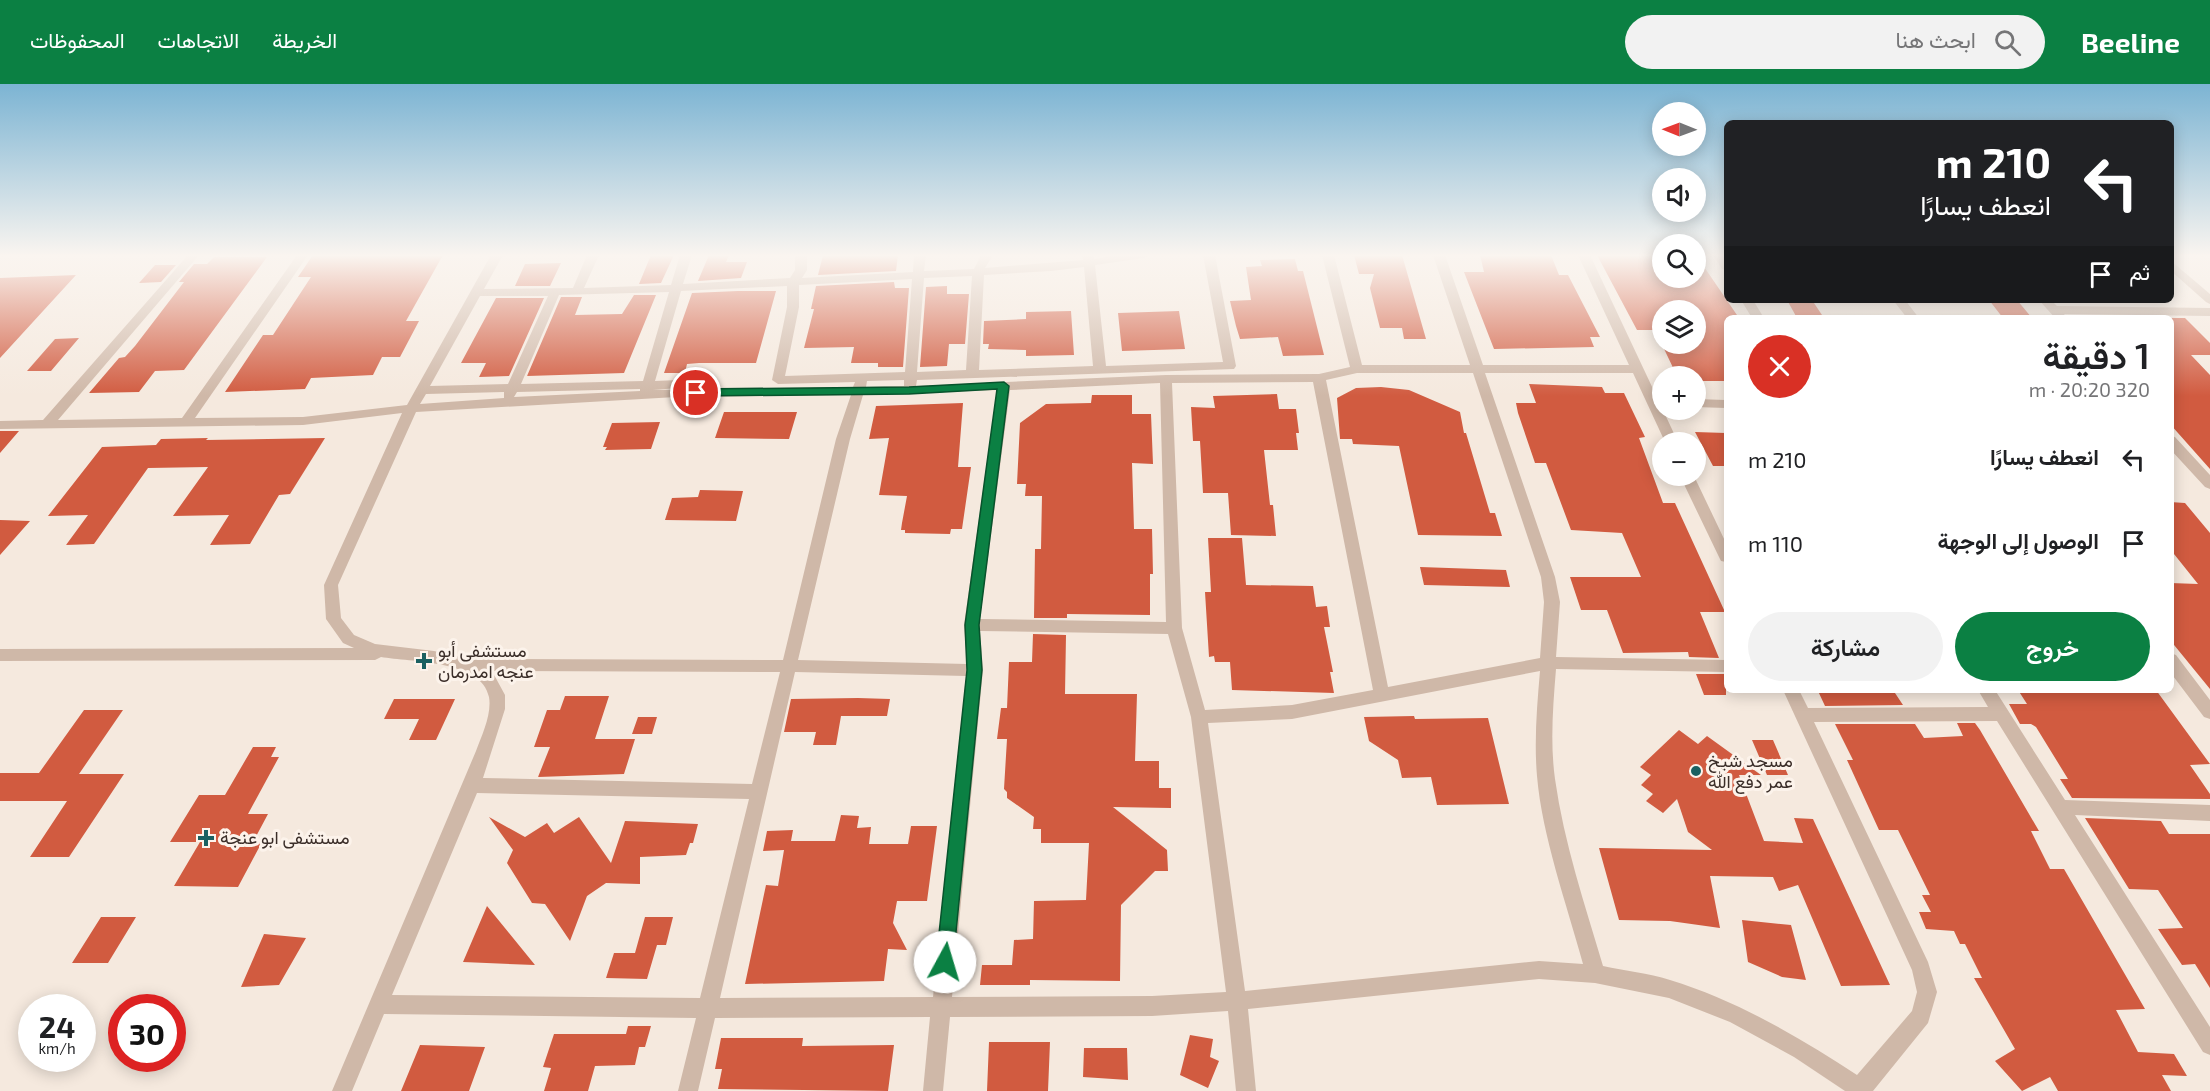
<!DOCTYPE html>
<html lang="ar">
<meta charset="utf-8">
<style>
:root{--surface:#fff;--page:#f2f2f2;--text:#202124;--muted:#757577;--accent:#0b8043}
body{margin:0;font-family:"Exo 2",Vazirmatn,sans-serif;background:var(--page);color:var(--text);direction:rtl;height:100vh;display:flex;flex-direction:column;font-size:22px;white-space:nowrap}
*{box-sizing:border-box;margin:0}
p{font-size:20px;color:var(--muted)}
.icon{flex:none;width:33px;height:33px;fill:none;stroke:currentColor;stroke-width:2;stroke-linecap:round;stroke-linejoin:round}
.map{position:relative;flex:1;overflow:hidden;direction:ltr}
.panel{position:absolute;left:1724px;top:231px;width:450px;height:378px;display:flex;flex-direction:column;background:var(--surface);border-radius:9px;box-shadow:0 3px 15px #0003;direction:rtl}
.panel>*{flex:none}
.top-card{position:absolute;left:1724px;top:36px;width:450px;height:183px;border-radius:9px;box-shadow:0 3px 15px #0003;direction:rtl;background:#202124;color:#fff;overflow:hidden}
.needle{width:39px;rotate:271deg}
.tools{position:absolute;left:1652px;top:18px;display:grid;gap:12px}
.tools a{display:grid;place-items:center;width:54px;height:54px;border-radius:50%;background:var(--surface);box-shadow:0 3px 15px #0003;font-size:30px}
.speed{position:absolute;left:18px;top:910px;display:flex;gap:12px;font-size:30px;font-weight:700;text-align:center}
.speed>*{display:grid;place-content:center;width:78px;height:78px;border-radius:50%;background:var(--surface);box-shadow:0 3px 15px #0003;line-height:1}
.speed small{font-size:15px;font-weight:400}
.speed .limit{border:9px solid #d22;background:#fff;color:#111}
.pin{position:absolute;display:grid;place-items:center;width:51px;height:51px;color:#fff;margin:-26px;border:3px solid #fff;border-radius:50%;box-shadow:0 2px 6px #0007}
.me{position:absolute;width:66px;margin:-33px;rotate:6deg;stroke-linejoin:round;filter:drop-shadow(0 0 4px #0008)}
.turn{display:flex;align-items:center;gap:21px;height:126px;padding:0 24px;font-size:27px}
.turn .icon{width:78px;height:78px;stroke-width:2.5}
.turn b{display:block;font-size:42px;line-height:51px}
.then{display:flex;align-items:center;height:57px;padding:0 24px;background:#0003;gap:12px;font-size:22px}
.round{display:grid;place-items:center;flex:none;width:63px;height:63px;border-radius:32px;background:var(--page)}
.head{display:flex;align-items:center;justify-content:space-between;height:102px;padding:0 24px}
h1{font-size:36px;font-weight:600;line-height:45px}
.cta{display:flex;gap:12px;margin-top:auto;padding:12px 24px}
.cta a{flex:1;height:69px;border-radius:36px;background:var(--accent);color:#fff;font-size:24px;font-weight:600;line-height:69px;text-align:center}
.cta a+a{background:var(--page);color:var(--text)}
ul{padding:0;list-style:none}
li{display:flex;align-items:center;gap:18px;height:84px;padding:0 24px}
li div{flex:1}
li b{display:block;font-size:22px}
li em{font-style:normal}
header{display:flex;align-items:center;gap:36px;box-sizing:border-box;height:84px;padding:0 30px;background:var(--accent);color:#fff}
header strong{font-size:28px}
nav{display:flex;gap:33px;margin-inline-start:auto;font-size:21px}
.search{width:420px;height:54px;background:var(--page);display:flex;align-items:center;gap:15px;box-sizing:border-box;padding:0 21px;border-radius:33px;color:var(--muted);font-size:22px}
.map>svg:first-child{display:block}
.building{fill:#d15b40;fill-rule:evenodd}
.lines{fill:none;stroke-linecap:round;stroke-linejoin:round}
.minor{fill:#cfb8a8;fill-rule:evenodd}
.route{fill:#0b8043;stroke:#07532c;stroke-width:1.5}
.poi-dot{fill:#1a6061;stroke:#fcf3eb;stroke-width:2}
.labels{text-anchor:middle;stroke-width:6;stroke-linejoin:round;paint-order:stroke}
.poi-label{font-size:18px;fill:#3b2e29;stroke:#fcf3eb;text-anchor:start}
</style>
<header>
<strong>Beeline</strong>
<div class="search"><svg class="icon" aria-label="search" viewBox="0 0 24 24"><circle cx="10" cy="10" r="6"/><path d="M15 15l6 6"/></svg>ابحث هنا</div>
<nav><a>الخريطة</a><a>الاتجاهات</a><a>المحفوظات</a></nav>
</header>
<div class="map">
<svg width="2210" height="1007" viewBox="0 0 2210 1007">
<rect width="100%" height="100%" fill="#f5e9de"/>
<path class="building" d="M313,171H443L406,237H419L400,273H382L373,291L311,294L305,305L225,308L263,251H273L311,193H298Z
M651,171H674L661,199L639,200Z
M709,171H729L726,178H747L741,194L698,197Z
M823,171H898L896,187L818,191Z
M1354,171H1402L1426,255H1404L1402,244H1380L1370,204L1374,190H1359Z
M1480,171H1551L1559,191H1568L1600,253H1590L1594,263L1494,265L1464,188H1484Z
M1597,171H1662V194H1695L1696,171L1739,234H1726V297H1696L1695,292H1677L1655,246H1637ZM1662,226H1695V260H1662Z
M214,173H267L184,286L155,287L139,308L89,309L119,274L125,273L135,262L184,198H179L194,180H207Z
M1295,175L1298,187H1303L1324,271L1283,272L1278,253L1240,255L1236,242L1230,217L1251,216L1246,183L1262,182L1260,176Z
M561,179L550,202H515L525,180Z
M155,181H176L161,198L139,199Z
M76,191L0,274V194Z
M894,198L895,204H909L903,283H878V279H851L854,263L804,264L814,225H811L816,202Z
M947,202V210H969L965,260H949L947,282L920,283L926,203Z
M738,207H776L756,279H699L687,280L685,289H664L692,209Z
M634,211H656L624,289L527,292L561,213H582L575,231L622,230Z
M496,214H544L509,292L479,293L486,279H461Z
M1787,216H1812L1824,234H1797Z
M1989,216H2017L2032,234H2003Z
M1071,227L1074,271L1026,272V266L988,265L989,260H983L984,237L1026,235V228Z
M1179,227L1185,265L1122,267L1118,229Z
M2170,234H2185L2210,259V271H2191L2210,291V385L2170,340Z
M79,254L51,287H27L55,255Z
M1529,300L1602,303L1605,309H1624L1645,353L1639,354L1663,419H1675L1725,528H1700L1719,574L1689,573L1688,568L1623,569L1607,526H1581L1570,493H1641L1622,449L1571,446L1546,379H1535L1518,329L1516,319H1536Z
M1381,303L1409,306L1460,328L1464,349H1466L1490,429H1495L1502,452L1418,451L1399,362L1353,360L1352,355H1340L1337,314L1356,304Z
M1277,310L1279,325H1296L1299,349H1296L1298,366H1264L1270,421H1273L1276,452L1231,451L1228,409H1203L1200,357H1193L1191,323L1215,324L1213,312Z
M1092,311H1132V330H1151L1153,380L1132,379L1134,445H1152L1153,490H1150V531L1067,530V534H1034L1035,465H1041L1042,412H1025L1026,400H1017L1020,339L1046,320L1091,319Z
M963,319L958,383H971L962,445H951L950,450L905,449V446H901L902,439L907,412L879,411L889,354L869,355L876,322Z
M724,328H797L789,355L715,354Z
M660,338L651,365L605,366L607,363H603L612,339Z
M0,347H19L0,369Z
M1695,348L1726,349V382H1713Z
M208,354L206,356L325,354L290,410L279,411L250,460L210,461L229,431L173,432L208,383L148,384L94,460L66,461L88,431L48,432L102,363L156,361L161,355Z
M700,406L743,407L736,437L665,436L672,414L698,413Z
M2170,418L2185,419L2210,449V605L2170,556V499L2198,500L2170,465Z
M0,436L30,437L0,471Z
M1208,454H1242L1246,501L1313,502L1316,523L1327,522L1330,543H1324L1333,588H1330L1334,609L1232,606L1230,578H1215L1214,572L1209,573L1205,508H1211Z
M1420,483L1506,486L1510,503L1424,501Z
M1033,550L1066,551L1065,610H1137L1135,677H1159V704H1171V724L1113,723L1167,766L1168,787H1155L1121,821L1120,897L1030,896V901H980L982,881H1012L1014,856L1033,855L1034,817L1086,816L1089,759H1041V745H1033L1034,733L1007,714V708L1004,705L1007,655H997L1001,624H1007L1009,578H1032Z
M1696,590H1726V611H1704Z
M1822,606H1893L1903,621L1825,622L1818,607Z
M2018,606H2156L2210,680L2190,681L2210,710V715L2072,714L2060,695H2068L2036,643L2031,640H2020L2009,620H2027Z
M565,612H609L595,655H635L624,690L538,693L550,663H534L547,626H560Z
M394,615H455L436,656H409L419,635H384Z
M791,615L858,614L890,615L887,632H841L836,661H813L816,648H784Z
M84,626H123L79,690H124L69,773H30L67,717H0V689H39Z
M1414,632L1415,635L1488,634L1509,720L1437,721L1431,693L1402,694L1398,676L1369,657L1364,633Z
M638,633H657L652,650H632Z
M1957,639H1975L1980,646L2039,747H2031L2050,785H2064L2145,925L2116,926L2138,968L2174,970L2187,992L2162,991L2171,1007H2058L2050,993L2022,1007L1995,977L2015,965L1974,894H1982L1965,860H1960L1954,847L1926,845L1919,828H1931L1922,811H1930L1898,746H1879L1847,676H1853L1835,640H1915L1924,654L1963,652Z
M1679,646L1698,660L1707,652L1761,691H1739L1764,757L1803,759L1794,734L1813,735L1890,901L1841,902L1798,801L1779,807L1773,793L1710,792L1720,844L1670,837L1619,836L1599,764L1712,766L1688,748L1677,715L1663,729L1646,717L1653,710L1641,701L1651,691L1640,683Z
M1752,656H1773L1788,691H1767Z
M253,663H276L271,673H279L248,730H268L253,758H262L238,803L174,802L200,758H170L199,711H225Z
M841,731L859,732L857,744L871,743L869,760H908L911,742H937L927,817H897L893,839L907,866L888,865L884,897L745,900L766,801L778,802L784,766L763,767L767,747L793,746L791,757H835Z
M489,733L525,753L547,739L554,749L579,733L611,779L625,737L698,740L693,759H690L686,771L640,773V800L606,799L587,812L570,857L545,820L532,819L507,779L513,766Z
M2085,734L2161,737L2169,750H2210V904L2195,880L2182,881L2158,845L2183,844L2158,806L2129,805Z
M487,822L535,881L463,878Z
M101,833H136L108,879H72Z
M645,833H673L666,861H657L647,895L606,894L614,869H635Z
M1742,836L1791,841L1806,896L1782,893L1748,878Z
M264,850L306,854L279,901L241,903Z
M628,942H651L645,963H639L635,981L595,982L588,1007H544L551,984L543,983L554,950H626Z
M1190,951L1213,955L1210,973L1219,977L1208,1004L1180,991Z
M721,954H803L802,962L894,961L888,1007L718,1005L722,985H715Z
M989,958H1050L1048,1007H987Z
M420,961L485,963L469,1007H401Z
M1084,964H1127L1128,996L1083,993Z"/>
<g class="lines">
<path class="minor" d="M188,171H199L58,336L182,334L297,171H308L195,334L303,333L407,321L491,171H503L484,205L573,204L587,171H599L584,204L671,201L680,171H692L683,200L790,194L795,186V171H807V186L802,194L913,188L914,171H926L924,187L974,185L981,171H993L985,184L1083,176L1082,171H1094V175L1118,171H1149L1144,174L1095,181L1106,282L1223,278L1203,171H1215L1236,282L1234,285L917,296L916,302L1166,291L1319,290L1350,283L1322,171H1334L1362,281H1470L1433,171H1445L1483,281H1629L1578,171H1590L1678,358H1665L1633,289H1485L1555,493L1560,518L1556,573L1726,576V588L1556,585C1553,622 1550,659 1555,695C1564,759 1585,821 1603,882C1625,887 1648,889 1670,896C1738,917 1799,953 1857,991L1912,927L1917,908L1912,886L1783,606H1799L1808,624L1988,623L1978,606H1995L2065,716L2210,721V737L2075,731L2210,943V971L2203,968L1997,637L1814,638L1928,878L1937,908L1928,939L1873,1007H1845L1794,973L1730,938L1669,914L1595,899L1539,895L1248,925L1256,1007H1236L1228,927L1152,932L950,933L943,1007H923L930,933L715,934L698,1007H678L696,934L384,930L352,1007H332L476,667C482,651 492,630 489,613C482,576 410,578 381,573L375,576L0,577V565L354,564L343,559L326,535L324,501L402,329L303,341L0,345V337L43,336ZM1084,183L1093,282L979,286L984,191L1051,187ZM972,192L966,286L917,288L924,194ZM912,195L905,288L785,292L799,223V201ZM787,202V223L772,296L778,300L855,298L853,303L653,306L678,304L684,300L678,296L655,297L681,207ZM669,208L643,297L521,300L559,211ZM480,212H548L508,300L430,302ZM1357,289H1473L1541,493L1544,518L1540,574L1388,603L1326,296ZM904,296V302L866,303L867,297ZM1313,298L1373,606L1292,621L1205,626L1182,544L1172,299ZM1160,299L1166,538L980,535L1010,306ZM640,305V307L514,313L517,308ZM997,306L964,541L967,580L798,576L850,355L863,311ZM504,308V314L420,320L426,310ZM851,311L836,355L783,576L470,575L434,567L375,560L354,551L341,534L338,501L416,328L676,313ZM980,547L1168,550L1191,633L1226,908L1152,912L952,913L983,586ZM492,587L780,588L752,700L483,694L505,625V611ZM1540,587C1537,622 1534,657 1537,692C1542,752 1567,821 1583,880L1539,877L1245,907L1208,639L1292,635ZM795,588L966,592L933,913L720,914ZM477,709L749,715L700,914L392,911Z
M1713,171H1725L1726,186L1722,185Z
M2170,176L2210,210V220L2206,218L2170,186Z
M1741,216H1753L1764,234H1752Z
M1893,216H1905L1919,234H1907Z
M2039,216H2051L2057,222L2210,224V232L2064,230L2067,234H2055Z
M1695,315L1726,316V324L1695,323Z
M2170,352L2175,353L2210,391V405L2205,403L2170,365Z
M1680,392H1694L1726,459V478L1721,477L1719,473Z
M2170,569L2176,571L2210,616V635L2204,633L2170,588Z"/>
</g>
<linearGradient id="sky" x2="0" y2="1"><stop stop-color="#7cb4d3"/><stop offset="0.55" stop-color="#faf5f0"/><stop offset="1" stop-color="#faf5f0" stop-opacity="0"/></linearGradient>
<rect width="2210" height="312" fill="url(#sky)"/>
<path class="route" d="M1004,298L1009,302L979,541L982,586L953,878L951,884L945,886L939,884L936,878L967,586L965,541L997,305L909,310L696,312L691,309L696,305L909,303Z"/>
<g class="poi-dot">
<path d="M421 568h6v6h6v6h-6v6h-6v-6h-6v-6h6z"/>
<circle cx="1696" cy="687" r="6"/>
<path d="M203 745h6v6h6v6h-6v6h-6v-6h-6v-6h6z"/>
</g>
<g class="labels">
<g class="poi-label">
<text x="438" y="573">مستشفى أبو<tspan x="438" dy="21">عنجه امدرمان</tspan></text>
<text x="1708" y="683">مسجد شيخ<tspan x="1708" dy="21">عمر دفع الله</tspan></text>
<text x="220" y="760">مستشفى ابو عنجة</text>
</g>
</g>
</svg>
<div class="tools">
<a><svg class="needle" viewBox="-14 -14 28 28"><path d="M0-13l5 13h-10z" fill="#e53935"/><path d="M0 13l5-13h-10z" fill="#757577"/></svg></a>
<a><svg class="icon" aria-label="sound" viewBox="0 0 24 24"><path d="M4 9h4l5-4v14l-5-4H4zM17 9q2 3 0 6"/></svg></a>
<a><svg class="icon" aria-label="search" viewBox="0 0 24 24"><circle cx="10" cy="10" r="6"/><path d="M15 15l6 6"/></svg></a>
<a><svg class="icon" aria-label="layers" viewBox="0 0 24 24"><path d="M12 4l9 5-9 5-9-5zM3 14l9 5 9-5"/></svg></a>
<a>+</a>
<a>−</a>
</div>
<div class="speed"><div>24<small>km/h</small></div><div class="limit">30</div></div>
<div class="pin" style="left:696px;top:309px;background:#d93025"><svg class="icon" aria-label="arrive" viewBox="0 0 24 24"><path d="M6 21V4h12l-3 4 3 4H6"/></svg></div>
<svg class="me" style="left:945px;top:878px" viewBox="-20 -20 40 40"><circle r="19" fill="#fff"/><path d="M0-13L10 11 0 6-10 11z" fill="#0b8043"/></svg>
<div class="top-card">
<div class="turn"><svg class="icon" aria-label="left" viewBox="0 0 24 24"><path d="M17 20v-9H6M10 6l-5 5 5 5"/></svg><div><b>210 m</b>انعطف يسارًا</div></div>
<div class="then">ثم<svg class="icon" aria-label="arrive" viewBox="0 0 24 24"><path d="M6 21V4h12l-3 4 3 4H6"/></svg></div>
</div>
<section class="panel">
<div class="head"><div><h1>1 دقيقة</h1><p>320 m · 20:20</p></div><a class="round" style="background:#d93025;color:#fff"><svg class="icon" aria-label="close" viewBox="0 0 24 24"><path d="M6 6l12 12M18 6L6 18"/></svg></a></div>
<ul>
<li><svg class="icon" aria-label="left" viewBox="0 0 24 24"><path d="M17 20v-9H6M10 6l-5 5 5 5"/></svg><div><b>انعطف يسارًا</b></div><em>210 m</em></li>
<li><svg class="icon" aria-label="arrive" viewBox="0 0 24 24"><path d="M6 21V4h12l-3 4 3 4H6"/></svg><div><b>الوصول إلى الوجهة</b></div><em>110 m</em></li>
</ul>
<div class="cta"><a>خروج</a><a>مشاركة</a></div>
</section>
</div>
